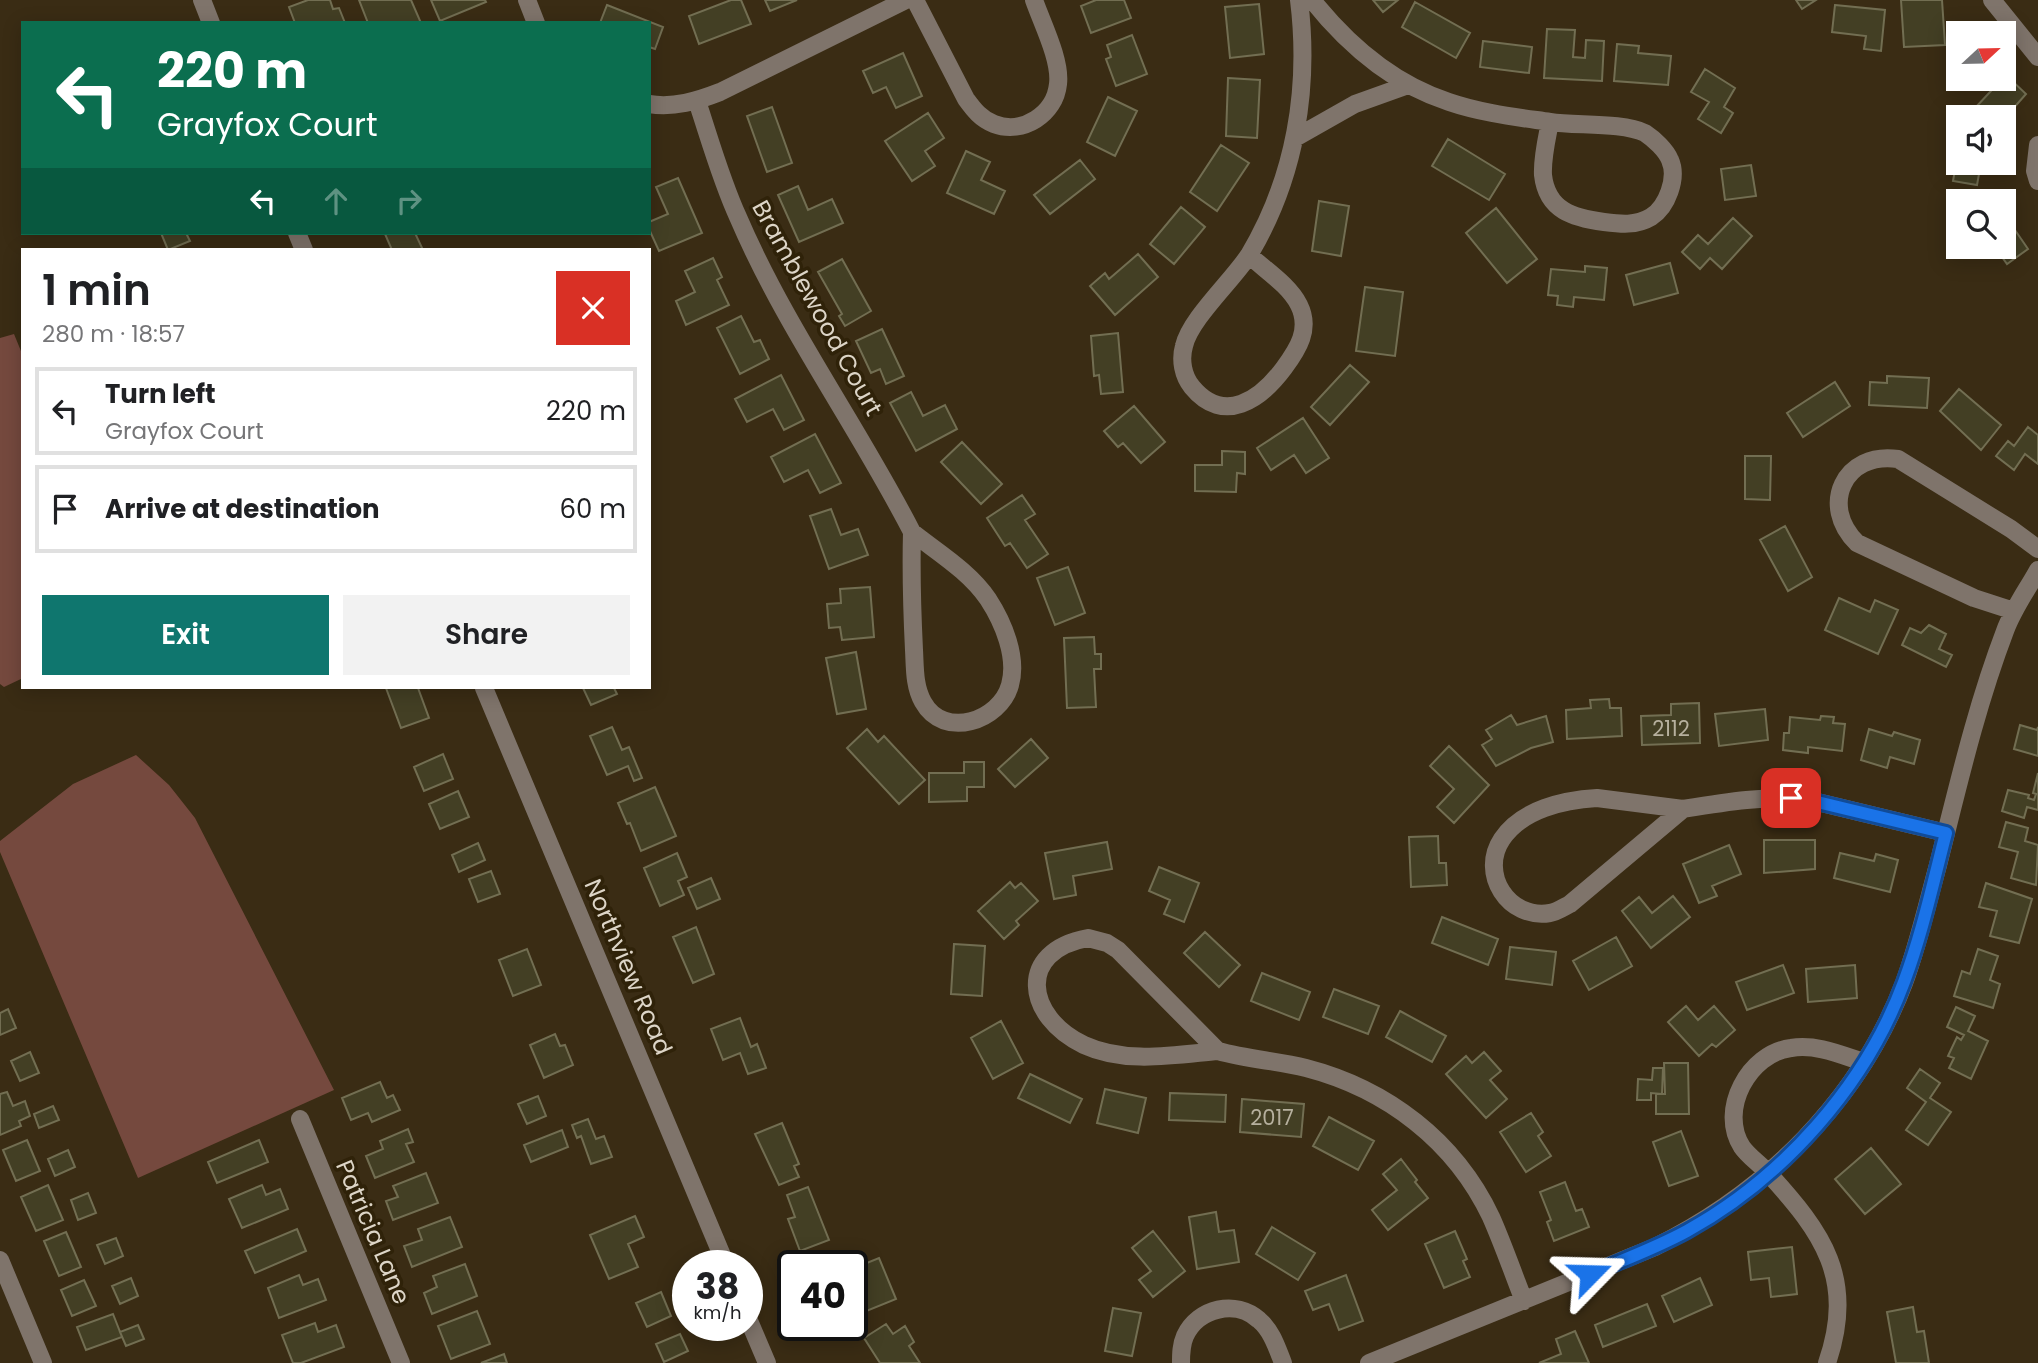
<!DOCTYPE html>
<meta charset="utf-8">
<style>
:root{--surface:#fff;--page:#f2f2f2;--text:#202124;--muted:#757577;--line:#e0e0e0;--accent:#0f766e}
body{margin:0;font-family:Poppins,sans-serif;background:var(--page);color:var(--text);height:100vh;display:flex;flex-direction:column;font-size:26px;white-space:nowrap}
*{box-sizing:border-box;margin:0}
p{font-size:23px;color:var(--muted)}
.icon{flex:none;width:38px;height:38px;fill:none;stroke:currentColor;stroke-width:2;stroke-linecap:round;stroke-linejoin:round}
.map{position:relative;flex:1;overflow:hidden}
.panel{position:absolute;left:21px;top:248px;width:630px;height:441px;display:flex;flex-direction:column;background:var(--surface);border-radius:0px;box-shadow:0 4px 18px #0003}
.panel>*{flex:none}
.top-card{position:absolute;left:21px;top:21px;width:630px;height:214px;border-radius:0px;box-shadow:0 4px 18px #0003;background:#0b6e4f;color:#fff;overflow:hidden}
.needle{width:46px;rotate:68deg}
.fabs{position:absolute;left:1946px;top:21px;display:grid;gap:14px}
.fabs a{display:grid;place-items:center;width:70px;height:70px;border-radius:0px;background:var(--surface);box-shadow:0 4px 18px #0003;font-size:35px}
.speed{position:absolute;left:672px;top:1250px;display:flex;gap:14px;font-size:35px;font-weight:700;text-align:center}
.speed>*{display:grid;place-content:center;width:91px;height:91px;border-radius:50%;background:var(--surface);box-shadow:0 4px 18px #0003;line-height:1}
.speed small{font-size:18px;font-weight:400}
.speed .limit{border:4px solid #111;border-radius:10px;background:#fff;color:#111}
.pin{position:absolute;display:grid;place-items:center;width:60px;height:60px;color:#fff;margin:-30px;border-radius:14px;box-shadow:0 4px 10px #0006}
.me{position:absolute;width:77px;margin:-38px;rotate:68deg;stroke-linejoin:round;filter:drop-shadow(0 0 5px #0008)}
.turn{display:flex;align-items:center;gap:24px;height:147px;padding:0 21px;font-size:32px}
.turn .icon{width:91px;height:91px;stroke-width:2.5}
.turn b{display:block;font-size:49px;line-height:60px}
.lanes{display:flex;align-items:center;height:66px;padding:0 21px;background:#0003;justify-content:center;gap:35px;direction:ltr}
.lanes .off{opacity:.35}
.round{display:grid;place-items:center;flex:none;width:74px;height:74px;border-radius:0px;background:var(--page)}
.headline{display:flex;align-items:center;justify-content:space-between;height:119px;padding:0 21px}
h1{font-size:42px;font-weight:600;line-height:52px}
.primary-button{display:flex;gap:14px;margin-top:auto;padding:14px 21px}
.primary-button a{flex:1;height:80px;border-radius:0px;background:var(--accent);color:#fff;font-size:28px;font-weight:600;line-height:80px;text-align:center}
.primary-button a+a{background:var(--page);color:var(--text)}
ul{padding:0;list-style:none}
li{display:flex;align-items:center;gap:21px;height:88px;margin:0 14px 10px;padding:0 7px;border:4px solid var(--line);border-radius:0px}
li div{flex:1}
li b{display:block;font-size:26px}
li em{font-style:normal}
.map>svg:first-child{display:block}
.forest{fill:#75493e}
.building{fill:#433f24;stroke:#726e52;stroke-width:2}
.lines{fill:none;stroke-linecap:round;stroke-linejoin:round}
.minor{stroke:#7f746b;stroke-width:18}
.route-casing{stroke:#114b97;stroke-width:18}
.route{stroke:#1a73e8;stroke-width:12}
.labels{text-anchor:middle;stroke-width:7;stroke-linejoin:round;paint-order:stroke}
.number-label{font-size:21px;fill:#b6b09e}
.street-label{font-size:24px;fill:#ddd5c7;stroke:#2f2209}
</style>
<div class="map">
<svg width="2038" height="1363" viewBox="0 0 2038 1363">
<rect width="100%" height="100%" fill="#3a2c14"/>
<path class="forest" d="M14,334L23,356V678L4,687L0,684V338Z
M136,755L169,785L195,818L334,1090L138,1178L0,852V841L73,784Z"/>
<path class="building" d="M308,0H330L333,9L339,8L345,23H295L289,7Z
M359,0H411L421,23H368Z
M431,0H485L486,2L440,21Z
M731,0H741L751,24L699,44L689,16Z
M765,0H797L770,11Z
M1096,0H1124L1131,18L1091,33L1081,6Z
M1373,0H1398L1383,12Z
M1796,0H1816L1802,9Z
M1901,0H1942L1945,45L1904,47Z
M1415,2L1470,33L1456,58L1402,27Z
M1259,4L1264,54L1230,58L1225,7Z
M607,5L663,27L655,49L649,47V23H600Z
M1835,5L1885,10L1881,51L1864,49L1866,36L1832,32Z
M1547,29L1575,30L1573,57L1585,58L1586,40L1604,41L1602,81L1544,78Z
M1132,35L1147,74L1116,86L1106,59L1111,57L1107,45Z
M1483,41L1532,47L1529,73L1480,67Z
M1617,44L1639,46L1638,53L1671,56L1668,85L1614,81Z
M903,53L922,96L896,108L886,87L873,93L863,71Z
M1705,69L1735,88L1724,107L1733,113L1721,133L1698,119L1709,102L1691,92Z
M2006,75L2026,94L2004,119L1985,117L1975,108Z
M1228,78L1260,80L1257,138L1226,136Z
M1108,97L1137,111L1115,156L1087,142Z
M772,107L792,163L767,172L747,116Z
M928,113L944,138L925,151L935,166L912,181L885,141Z
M1448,139L1505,174L1489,200L1432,166Z
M1221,145L1249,163L1217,211L1190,192Z
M966,151L990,162L981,180L1005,191L994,214L947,193Z
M1958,153V163H1981L1977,185L1953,181Z
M1080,160L1095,179L1050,214L1034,195Z
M1751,165L1756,196L1725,200L1721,169Z
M678,178L702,233L659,251L649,229V222L668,214L656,187Z
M798,186L808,210L832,199L843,223L799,242L778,195Z
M1319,201L1349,206L1341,256L1312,251Z
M1181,207L1205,227L1174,264L1150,244Z
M1496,208L1537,259L1507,283L1466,233Z
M2004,214L2028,249L2007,264L1995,247H2004Z
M1733,218L1752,236L1722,269L1710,258L1700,269L1682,252L1698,235L1708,244Z
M161,233H186L190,241L168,250Z
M387,233H415L423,250H392L385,234Z
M1138,254L1158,277L1115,315L1090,286L1105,273L1109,279Z
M713,258L722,277L717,280L729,305L686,325L676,301L695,292L685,271Z
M842,259L871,311L845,326L839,316L842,314L818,272Z
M1670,263L1678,293L1634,305L1626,275Z
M1585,266L1607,268L1604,300L1574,297L1573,307L1557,305L1558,296L1548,295L1551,269L1585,272Z
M1365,287L1403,292L1395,356L1356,351Z
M741,316L754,342L760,340L769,359L740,374L717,328Z
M882,329L904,376L886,384L880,369L871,373L856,341Z
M1118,333L1123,392L1101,394L1099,375L1094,376L1091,336Z
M1350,365L1369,382L1330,425L1311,407Z
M781,375L804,420L784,430L773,409L747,422L735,399Z
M1887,376L1929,378L1927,408L1869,405L1870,382L1887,383Z
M1835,382L1850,406L1803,437L1787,413Z
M1959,389L2001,425L1981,450L1940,411Z
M911,392L923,416L945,405L957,429L916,451L890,403Z
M1134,406L1165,442L1141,463L1123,443L1118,447L1104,431Z
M1303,418L1329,458L1306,473L1294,455L1271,470L1257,448Z
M2028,427L2038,435V464L2025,454L2014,470L1996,456L2008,441L2014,446Z
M815,434L841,483L820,493L808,470L784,482L771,457Z
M962,442L1002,484L981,504L941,462Z
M1222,451L1245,452V474L1237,473L1236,492L1195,491V465H1222Z
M1745,456H1771L1770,500L1745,499Z
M1022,495L1035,514L1025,520L1048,554L1027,568L1010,543L1005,546L987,518Z
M831,509L841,535L858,529L868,555L829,569L810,516Z
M1785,526L1812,577L1788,591L1760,540Z
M1068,567L1085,613L1055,625L1037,578Z
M870,587L874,637L842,640L840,627L829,628L827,604L841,603L840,589Z
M1839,598L1870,612L1875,600L1898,610L1878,654L1825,630Z
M1929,625L1946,634L1939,649L1952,655L1946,667L1902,645L1910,628L1921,633Z
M1094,637L1095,654H1101V669H1094L1096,707L1067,708L1064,638Z
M856,652L866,709L837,714L826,658Z
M386,688H418L429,718L401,728Z
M583,688H614L617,694L591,705Z
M1609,699L1610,708H1621L1622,736L1567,739L1566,710L1591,708L1590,700Z
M1699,703L1700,743L1642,745L1641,716L1671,715V704Z
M1765,709L1768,740L1719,746L1715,714Z
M1511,715L1517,725L1546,716L1553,742L1531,748L1496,766L1482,745L1492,739L1486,730Z
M1821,716L1834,717L1833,723L1845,724L1842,751L1808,747V753L1783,750L1784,733H1789L1790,717L1820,720Z
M2020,725L2037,730L2038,727V756L2014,749Z
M612,727L622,750L629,747L642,778L634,781L628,766L607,775L590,736Z
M867,729L878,742L884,736L925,780L899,804L847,748Z
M1869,729L1892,736L1894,732L1920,740L1914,764L1890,757L1887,768L1861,760Z
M1031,739L1048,758L1015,787L998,769Z
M1449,746L1489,785L1454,823L1437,807L1454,789L1430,766Z
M443,754L453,779L424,791L414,767Z
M964,762H984V787H967V801L929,802V773H964Z
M2038,773V810L2027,807L2024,818L2002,811L2008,790L2029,795L2028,798L2034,800L2036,794L2033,793Z
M655,787L676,836L641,851L630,823L627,824L618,803Z
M458,791L469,817L440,829L429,804Z
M2006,822L2028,828L2025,841L2038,845L2036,885L2011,878L2018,852L1999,847Z
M1438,836L1439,863H1446L1447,885L1411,887L1409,837Z
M1764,840H1815V869L1764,873Z
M1107,842L1112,869L1073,876L1076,895L1054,899L1045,853Z
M478,843L485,860L459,872L452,855Z
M1729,845L1741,874L1712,886L1717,896L1699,903L1683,864Z
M677,853L687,877L678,881L684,895L660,906L644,868Z
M1840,853L1874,861L1876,854L1898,860L1890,892L1834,878Z
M1159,867L1199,883L1184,922L1164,914L1170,900L1149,891Z
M491,871L500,894L478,902L469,879Z
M711,878L720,899L697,909L688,888Z
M1010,882L1015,888L1021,883L1038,901L1016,921L1019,925L1004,939L978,911Z
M1986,883L2032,899L2019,943L1990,936L1997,911L1979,907Z
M1673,896L1690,917L1651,948L1622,911L1639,897L1652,913Z
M1442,917L1498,939L1488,965L1432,943Z
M696,927L714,974L693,983L673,937Z
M1205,932L1240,965L1219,987L1184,953Z
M1616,937L1632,966L1589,990L1573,961Z
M954,944L985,946L982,996L951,994Z
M1510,947L1556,952L1552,985L1506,979Z
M527,949L541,985L513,996L499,960Z
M1978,949L1998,956L1990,980L2000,984L1993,1008L1954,996L1962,971L1970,974Z
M1783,965L1794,993L1747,1010L1736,982Z
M1855,965L1857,998L1808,1002L1806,969Z
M1262,973L1310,992L1299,1020L1251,1001Z
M1334,989L1379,1006L1368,1034L1323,1017Z
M1686,1006L1698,1020L1714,1006L1735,1030L1716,1047L1712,1044L1699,1056L1668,1022Z
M1956,1007L1975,1016L1968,1031L1988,1041L1971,1079L1949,1068L1954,1058L1948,1056L1957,1037L1961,1040L1964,1035L1947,1027Z
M8,1009L16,1028L0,1035V1013Z
M1400,1011L1446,1036L1432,1062L1386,1037Z
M740,1018L751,1047L757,1044L766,1068L748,1074L740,1053L723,1060L711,1029Z
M1001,1021L1023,1063L993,1079L971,1038Z
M555,1034L560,1046L565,1045L573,1065L544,1078L530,1045Z
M30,1052L39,1073L20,1081L11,1061Z
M1484,1052L1501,1071L1490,1080L1507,1099L1486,1118L1446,1074L1466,1056L1472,1063Z
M1664,1063H1688L1689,1114H1656V1094H1665Z
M1653,1068H1663L1662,1094L1651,1093V1100H1637L1638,1079L1652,1080Z
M1920,1069L1940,1083L1930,1098L1951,1112L1928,1145L1906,1130L1926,1102L1907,1088Z
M1030,1074L1082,1099L1070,1123L1018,1098Z
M380,1082L387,1098L393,1095L400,1110L372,1122L368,1113L351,1120L342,1098Z
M1105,1089L1146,1098L1138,1133L1097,1123Z
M7,1092L13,1106L25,1101L30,1116L19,1121L21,1126L0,1135V1094Z
M1170,1093L1226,1095L1225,1122L1169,1120Z
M538,1096L546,1116L527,1124L518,1104Z
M1242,1099L1304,1104L1301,1137L1240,1132Z
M53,1106L59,1120L39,1128L34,1114Z
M1531,1113L1543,1132L1538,1136L1551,1156L1526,1172L1500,1132Z
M1329,1117L1374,1141L1358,1170L1313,1146Z
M588,1119L596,1139L604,1136L612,1157L591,1164L581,1136L577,1138L572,1125Z
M782,1123L799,1164L794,1166L799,1177L779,1185L755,1134Z
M408,1129L413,1142L406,1144L414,1162L375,1178L366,1156L383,1149L380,1141Z
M562,1130L568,1147L531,1162L524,1145Z
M1681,1131L1698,1176L1669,1186L1653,1142Z
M27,1140L40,1171L16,1181L3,1150Z
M259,1140L268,1162L217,1183L208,1162Z
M1871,1148L1901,1184L1865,1214L1835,1179Z
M68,1150L75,1167L55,1176L48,1159Z
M1401,1159L1417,1180L1415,1182L1428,1198L1388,1230L1372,1210L1397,1190L1383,1174Z
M426,1173L438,1203L393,1220L386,1201L398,1197L393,1186Z
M1565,1182L1576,1211L1582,1209L1589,1227L1554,1241L1547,1222L1551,1220L1540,1192Z
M48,1185L63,1220L36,1231L21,1197Z
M262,1185L266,1195L280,1189L288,1209L242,1228L229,1199Z
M808,1187L829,1240L800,1251L788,1219L795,1217L787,1195Z
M88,1193L96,1213L78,1220L71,1200Z
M1216,1212L1219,1232L1234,1230L1239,1262L1197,1269L1189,1217Z
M635,1216L644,1237L628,1244L638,1267L609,1279L590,1235Z
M450,1217L462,1247L412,1267L404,1246L422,1240L418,1229Z
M1272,1227L1315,1253L1298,1280L1256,1254Z
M297,1229L306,1251L255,1273L245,1251Z
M1153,1231L1185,1271L1153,1297L1139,1280L1151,1271L1132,1248Z
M1455,1231L1467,1259L1463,1261L1470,1277L1444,1288L1425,1244Z
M66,1232L81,1267L59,1276L44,1241Z
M116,1238L123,1256L105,1264L97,1245Z
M1792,1247L1797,1294L1771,1297L1769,1278L1751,1280L1748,1252Z
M879,1258L896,1299L864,1312L854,1289L852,1290V1269Z
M465,1264L477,1296L432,1314L424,1293L437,1287L433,1276Z
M299,1275L303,1285L318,1279L326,1300L279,1318L268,1288Z
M1346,1275L1363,1321L1339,1330L1329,1304L1313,1310L1305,1291Z
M131,1278L138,1296L120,1304L112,1286Z
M1700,1278L1712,1305L1674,1322L1662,1296Z
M84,1280L96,1306L72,1316L61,1290Z
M661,1292L671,1316L647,1327L636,1303Z
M1647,1304L1656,1326L1603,1347L1595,1325Z
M1913,1307L1917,1332L1924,1331L1929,1363H1896L1887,1312Z
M1113,1308L1141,1313L1132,1356L1105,1351Z
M477,1311L490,1344L451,1359L438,1326Z
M113,1314L122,1337L86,1350L77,1327Z
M315,1323L318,1332L336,1325L344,1347L301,1363H293L282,1335Z
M886,1324L893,1334L905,1326L914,1342L909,1346L920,1363H880L864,1338Z
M138,1325L144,1339L126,1346L120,1332Z
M1575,1331L1589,1363H1539L1561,1354L1556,1339Z
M680,1334L688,1351L664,1362L656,1344Z
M504,1354L507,1363H481Z"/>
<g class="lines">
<path class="minor" d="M202,0L211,23
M527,0L536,23
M915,0L966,99C974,110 981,119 994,124C1023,135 1055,114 1058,84C1061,60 1042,23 1034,0
M1312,0C1348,45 1393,84 1449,102C1481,113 1516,117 1550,122
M1992,0L2038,57
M697,101C710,140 721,180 738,217C785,327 857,425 912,532
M649,104C674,108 697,101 720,92L906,0
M1550,122C1576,126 1622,122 1645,133C1654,139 1666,150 1670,160C1678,178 1667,207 1651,217C1636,226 1620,224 1604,222C1574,218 1547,211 1543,175C1542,158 1547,138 1550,122Z
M1295,138L1355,104L1408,85
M2038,145L2035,171L2038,181
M297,233L304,250
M1249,255C1265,270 1289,285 1299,305C1311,329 1298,349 1284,368C1261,399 1224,426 1192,387C1183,376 1180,360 1184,346C1190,319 1232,281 1249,255Z
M1249,255C1295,178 1310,89 1299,0
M912,532C937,552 969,571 988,599C1003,622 1018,657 1010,685C1000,721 944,740 923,702C914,686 915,667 914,650C912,610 911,571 912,532Z
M2014,611L1974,598L1857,543C1819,506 1844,451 1898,459L2011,529L2038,549
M484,688L726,1265
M1597,798L1683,809L1570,904C1564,907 1557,912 1550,913C1508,920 1479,873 1502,839C1522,809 1564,800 1597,798Z
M1683,809C1725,802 1766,795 1809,800L1946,833
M1088,938L1107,943L1118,950L1218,1051C1174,1055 1125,1064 1084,1045C1025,1017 1016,951 1088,938Z
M1218,1051C1247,1059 1277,1061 1306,1068C1387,1089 1455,1141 1491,1217C1503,1244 1513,1273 1524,1301
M300,1119L401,1363
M0,1260L43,1363
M747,1316L767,1363
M1181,1363C1181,1354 1181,1345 1185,1336C1198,1308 1236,1299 1259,1320C1272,1331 1277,1348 1283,1363
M1369,1363L1655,1247C1766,1192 1859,1101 1904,983C1918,945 1927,905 1938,865C1958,786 1976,707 2005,631C2013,609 2027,590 2038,570
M1827,1363C1856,1279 1823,1233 1768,1173C1760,1164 1748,1156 1742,1147C1718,1110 1749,1053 1791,1048C1816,1044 1839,1054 1863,1062"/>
</g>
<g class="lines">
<defs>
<path id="route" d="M1590,1274C1623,1260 1656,1248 1687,1231C1783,1178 1866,1085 1904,982C1922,934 1933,883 1946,833L1809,800L1791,798"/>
</defs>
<use href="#route" class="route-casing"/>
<use href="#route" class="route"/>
</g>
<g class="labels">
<g class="number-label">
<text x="1671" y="736">2112</text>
<text x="1272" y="1125">2017</text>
</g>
<g class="street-label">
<text transform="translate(817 308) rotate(61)" y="8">Bramblewood Court</text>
<text transform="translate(628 967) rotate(67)" y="8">Northview Road</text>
<text transform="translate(373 1232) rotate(67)" y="8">Patricia Lane</text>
</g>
</g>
</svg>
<div class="fabs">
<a><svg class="needle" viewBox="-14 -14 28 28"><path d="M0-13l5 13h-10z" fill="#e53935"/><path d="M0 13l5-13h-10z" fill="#757577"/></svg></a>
<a><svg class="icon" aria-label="sound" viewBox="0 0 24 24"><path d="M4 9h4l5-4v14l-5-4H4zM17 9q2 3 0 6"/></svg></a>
<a><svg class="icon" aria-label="search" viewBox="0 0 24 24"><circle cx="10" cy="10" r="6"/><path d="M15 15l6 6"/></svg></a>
</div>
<div class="speed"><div>38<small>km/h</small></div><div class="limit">40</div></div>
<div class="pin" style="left:1791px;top:798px;background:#d93025"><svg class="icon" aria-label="arrive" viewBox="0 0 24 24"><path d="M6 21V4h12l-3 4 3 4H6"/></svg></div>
<svg class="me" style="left:1590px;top:1274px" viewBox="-20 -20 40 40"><path d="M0-17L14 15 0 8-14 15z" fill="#1a73e8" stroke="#fff" stroke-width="4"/></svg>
<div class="top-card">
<div class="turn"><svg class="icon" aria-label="left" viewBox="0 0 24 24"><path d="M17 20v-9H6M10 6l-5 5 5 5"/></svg><div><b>220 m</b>Grayfox Court</div></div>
<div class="lanes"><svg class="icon" aria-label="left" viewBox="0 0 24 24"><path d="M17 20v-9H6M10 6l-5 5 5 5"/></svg><svg class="icon off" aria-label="ahead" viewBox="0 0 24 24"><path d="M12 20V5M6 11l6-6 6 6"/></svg><svg class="icon off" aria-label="right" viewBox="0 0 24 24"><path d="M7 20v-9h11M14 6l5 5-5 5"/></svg></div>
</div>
<section class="panel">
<div class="headline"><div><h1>1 min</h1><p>280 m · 18:57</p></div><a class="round" style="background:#d93025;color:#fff"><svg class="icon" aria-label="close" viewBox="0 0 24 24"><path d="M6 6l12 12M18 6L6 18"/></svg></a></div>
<ul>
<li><svg class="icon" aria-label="left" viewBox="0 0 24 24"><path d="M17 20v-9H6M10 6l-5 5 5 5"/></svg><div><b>Turn left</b><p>Grayfox Court</p></div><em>220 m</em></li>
<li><svg class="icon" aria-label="arrive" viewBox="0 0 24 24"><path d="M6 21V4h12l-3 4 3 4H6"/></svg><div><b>Arrive at destination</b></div><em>60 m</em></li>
</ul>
<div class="primary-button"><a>Exit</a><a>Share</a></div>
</section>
</div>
